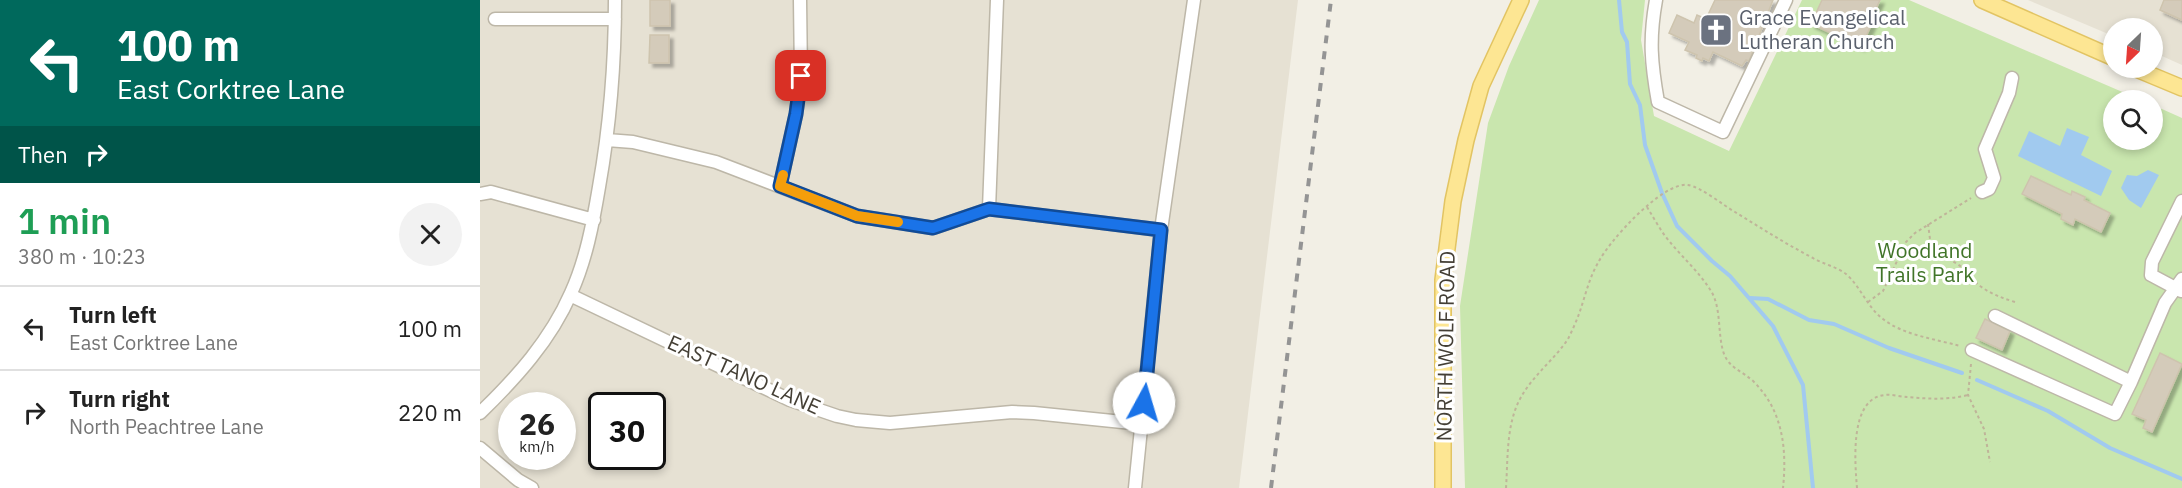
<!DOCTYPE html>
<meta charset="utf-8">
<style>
:root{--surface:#fff;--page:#f2f2f2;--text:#222;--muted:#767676;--line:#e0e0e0}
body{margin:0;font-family:"IBM Plex Sans",sans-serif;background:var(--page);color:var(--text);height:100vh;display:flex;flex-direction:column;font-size:22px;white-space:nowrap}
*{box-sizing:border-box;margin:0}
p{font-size:20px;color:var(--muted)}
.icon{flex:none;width:33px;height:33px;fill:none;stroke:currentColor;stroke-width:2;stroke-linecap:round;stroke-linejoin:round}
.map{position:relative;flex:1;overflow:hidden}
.details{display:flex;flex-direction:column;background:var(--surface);width:480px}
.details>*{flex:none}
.banner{background:#00695c;color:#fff;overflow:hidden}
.needle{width:39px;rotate:205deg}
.buttons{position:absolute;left:1623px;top:18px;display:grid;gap:12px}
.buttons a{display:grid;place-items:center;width:60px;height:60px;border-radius:50%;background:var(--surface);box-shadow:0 3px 9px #0003;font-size:30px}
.speed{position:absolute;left:18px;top:392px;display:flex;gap:12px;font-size:30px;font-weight:700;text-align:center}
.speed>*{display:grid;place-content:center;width:78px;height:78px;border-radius:50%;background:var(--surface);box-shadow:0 3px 9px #0003;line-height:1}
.speed small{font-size:15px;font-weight:400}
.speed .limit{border:3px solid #111;border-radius:9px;background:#fff;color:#111}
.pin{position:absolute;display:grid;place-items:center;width:51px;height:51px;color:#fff;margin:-26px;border-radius:12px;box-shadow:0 3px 9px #0006}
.me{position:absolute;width:66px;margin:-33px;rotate:6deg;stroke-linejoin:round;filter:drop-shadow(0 0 4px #0008)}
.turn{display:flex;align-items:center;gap:21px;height:126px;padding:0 18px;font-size:27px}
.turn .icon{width:78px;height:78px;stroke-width:2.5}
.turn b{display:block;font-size:42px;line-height:51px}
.then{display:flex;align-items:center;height:57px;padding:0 18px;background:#0003;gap:12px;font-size:22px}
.round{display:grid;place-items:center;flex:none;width:63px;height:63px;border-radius:32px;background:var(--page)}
.summary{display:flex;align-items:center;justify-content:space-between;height:102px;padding:0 18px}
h1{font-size:36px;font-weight:600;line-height:45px;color:#1e9e55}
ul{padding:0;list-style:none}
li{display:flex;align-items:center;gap:18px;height:84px;padding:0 18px;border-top:2px solid var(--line)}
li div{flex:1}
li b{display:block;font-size:22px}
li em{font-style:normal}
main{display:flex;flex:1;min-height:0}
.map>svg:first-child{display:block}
.residential{fill:#e6e1d3;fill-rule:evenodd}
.green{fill:#c9e6ae}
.water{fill:#a1caef}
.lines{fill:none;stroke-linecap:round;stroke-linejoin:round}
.stream{stroke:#a1caef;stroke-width:4}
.building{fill:#d4cbba;stroke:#cec4ae;stroke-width:1.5;filter:url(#shadow)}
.minor-casing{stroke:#bdb7a8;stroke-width:15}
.major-casing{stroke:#e2c463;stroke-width:18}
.path{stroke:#bfb499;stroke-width:2;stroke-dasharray:3 3;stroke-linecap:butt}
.minor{stroke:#fff;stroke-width:12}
.major{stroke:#fde693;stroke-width:15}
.rail{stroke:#949494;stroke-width:4;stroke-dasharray:8 8;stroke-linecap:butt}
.route-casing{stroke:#114b97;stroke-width:15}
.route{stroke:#1a73e8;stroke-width:10}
.slow{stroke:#f59e0b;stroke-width:10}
.labels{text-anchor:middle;stroke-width:6;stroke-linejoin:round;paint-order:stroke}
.worship-label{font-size:21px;fill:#5b616d;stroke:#fff;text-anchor:start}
.park-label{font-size:21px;fill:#417529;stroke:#fff}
.street-label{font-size:21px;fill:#443f35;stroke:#fff}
</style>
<main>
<section class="details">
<div class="banner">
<div class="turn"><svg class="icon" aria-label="left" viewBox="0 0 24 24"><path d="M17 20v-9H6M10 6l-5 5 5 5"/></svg><div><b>100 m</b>East Corktree Lane</div></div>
<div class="then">Then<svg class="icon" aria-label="right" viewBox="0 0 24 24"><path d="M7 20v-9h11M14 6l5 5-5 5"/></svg></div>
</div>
<div class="summary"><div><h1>1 min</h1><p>380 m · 10:23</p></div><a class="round"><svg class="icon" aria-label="close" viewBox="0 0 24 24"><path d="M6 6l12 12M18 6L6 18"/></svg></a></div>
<ul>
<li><svg class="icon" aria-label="left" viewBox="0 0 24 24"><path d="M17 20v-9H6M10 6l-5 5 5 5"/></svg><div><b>Turn left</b><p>East Corktree Lane</p></div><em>100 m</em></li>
<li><svg class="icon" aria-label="right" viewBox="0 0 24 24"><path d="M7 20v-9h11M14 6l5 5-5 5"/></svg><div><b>Turn right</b><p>North Peachtree Lane</p></div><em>220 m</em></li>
</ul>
</section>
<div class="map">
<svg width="1702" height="488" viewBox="0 0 1702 488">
<defs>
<filter id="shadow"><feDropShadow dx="4" dy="4" stdDeviation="1.5" flood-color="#0004"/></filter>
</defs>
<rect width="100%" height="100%" fill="#f2efe5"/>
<path class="residential" d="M0,0H818L759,488H0ZM32,405H82V456H32ZM122,405H172V456H122Z
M1548,0H1702V65L1673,52L1672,28H1634L1633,36Z"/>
<path class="green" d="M1059,0H1165L1161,40L1174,116L1249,151L1322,0H1429L1661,100H1634V140H1672L1673,105L1702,118V488H985L980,306L1008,123L1029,66Z"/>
<path class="water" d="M1587,128L1609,137L1601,155L1632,171L1621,196L1538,156L1549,131L1580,146Z
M1668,170L1679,175L1661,208L1649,200L1641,188L1647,175L1657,176Z"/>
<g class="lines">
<path class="stream" d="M1139,0L1142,32L1147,42L1150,84L1160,105L1165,145L1182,193L1197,226L1232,261L1250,276L1293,326L1323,385L1333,488
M1270,298L1288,299L1329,320L1354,324L1409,348L1482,373
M1497,380L1568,411L1630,448L1702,479"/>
</g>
<path class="building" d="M170,0H190V26H170Z
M1235,0H1293L1269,61L1266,60L1262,66L1233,52L1229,61L1223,58L1222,61L1216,58L1217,55L1205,50L1209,42L1189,33L1197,15L1214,23L1217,15L1226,19Z
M1342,0H1400L1392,18L1394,19L1381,47L1331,24Z
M1684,0H1702V20L1680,10Z
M170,35H189V63H169Z
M1551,176L1591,195L1592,191L1605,197L1604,200L1630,213L1621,232L1595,219L1593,225L1581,219L1582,214L1542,194Z
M1505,319L1530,331L1522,350L1496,338Z
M1680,353L1702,364L1672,432L1663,428L1666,420L1652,414Z"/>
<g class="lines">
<defs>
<path id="minor" d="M1176,0C1169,39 1171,63 1178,102L1243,132L1306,0
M15,19H135
M127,140L153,142L236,162L377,216L453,228L509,209L681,230
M300,186L316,114L321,76L320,0
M1502,192L1509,189L1514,178L1505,149L1529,93L1532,78
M0,194L11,192L114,220
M509,209L517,0
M1701,291L1671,275L1672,262L1702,201
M90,295L310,400L357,416L376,420L410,423L532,412L554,413L662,424
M1515,316L1651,382L1685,303L1702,279
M1492,350L1635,414L1651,382
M0,413C36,378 70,341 91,293C106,260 113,223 119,187C130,125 135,63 135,0
M0,448L38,480L52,488
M655,488L681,230L714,0"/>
<path id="major" d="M1502,0L1634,58
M1654,68L1702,88
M963,488V280L973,201L986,140L1001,86L1041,0"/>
</defs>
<use href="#minor" class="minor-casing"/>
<use href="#major" class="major-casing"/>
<path class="path" d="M1167,207C1174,218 1181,232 1190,242C1203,258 1220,273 1231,291C1242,309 1237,334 1244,354C1250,369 1263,371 1274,382C1303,411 1307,449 1303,488
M1448,224L1452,254
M1421,254C1443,250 1466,254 1484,269C1490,274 1494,282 1500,286C1511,294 1522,298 1535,302
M1388,302L1403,291L1426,242L1435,233L1491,198
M1491,364L1488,395L1504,429L1510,462
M1026,488C1028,459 1026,425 1040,399C1052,376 1074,360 1088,339C1092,331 1096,322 1099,314C1105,297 1109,278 1118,263C1128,242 1183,181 1208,185C1221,187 1243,205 1255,212C1281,228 1306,244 1333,258C1343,264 1357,267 1366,274C1381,287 1387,307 1403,319C1423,335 1455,339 1480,346
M1377,488C1375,463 1369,398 1405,395C1412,394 1421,397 1428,397C1449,399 1468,400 1488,395"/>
<use href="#minor" class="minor"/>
<use href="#major" class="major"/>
<path class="rail" d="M791,488L851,0"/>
</g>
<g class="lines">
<defs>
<path id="route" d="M321,76L316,114L300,186L377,216L453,228L509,209L681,230L664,403"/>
</defs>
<use href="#route" class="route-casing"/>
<use href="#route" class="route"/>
<path class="slow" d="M303,175L300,186L377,216L418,222"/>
</g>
<defs>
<symbol id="church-square" viewBox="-11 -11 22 22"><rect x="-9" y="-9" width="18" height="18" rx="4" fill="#6b7280" stroke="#fff"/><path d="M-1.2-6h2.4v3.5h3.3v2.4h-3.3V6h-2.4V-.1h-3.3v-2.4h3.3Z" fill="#fff"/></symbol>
</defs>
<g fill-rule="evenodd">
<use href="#church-square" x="1217" y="11" width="38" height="38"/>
</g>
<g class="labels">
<g class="worship-label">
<text x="1259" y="25">Grace Evangelical<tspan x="1259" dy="24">Lutheran Church</tspan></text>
</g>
<g class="park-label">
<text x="1445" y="258">Woodland<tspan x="1445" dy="24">Trails Park</tspan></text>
</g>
<g class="street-label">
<text transform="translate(966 346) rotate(-89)" y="7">NORTH WOLF ROAD</text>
<text transform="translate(264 375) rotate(24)" y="7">EAST TANO LANE</text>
</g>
</g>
</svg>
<div class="buttons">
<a><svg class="needle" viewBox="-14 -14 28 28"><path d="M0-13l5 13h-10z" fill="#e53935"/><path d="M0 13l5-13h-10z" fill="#767676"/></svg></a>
<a><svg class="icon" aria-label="search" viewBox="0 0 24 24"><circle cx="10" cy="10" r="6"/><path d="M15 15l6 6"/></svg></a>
</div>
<div class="speed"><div>26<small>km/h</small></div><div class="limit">30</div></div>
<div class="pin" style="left:321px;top:76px;background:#d93025"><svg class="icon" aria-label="arrive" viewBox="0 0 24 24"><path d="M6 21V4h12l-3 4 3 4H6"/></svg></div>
<svg class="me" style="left:664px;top:403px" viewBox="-20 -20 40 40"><circle r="19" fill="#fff"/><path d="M0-13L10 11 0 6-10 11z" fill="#1a73e8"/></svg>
</div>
</main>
